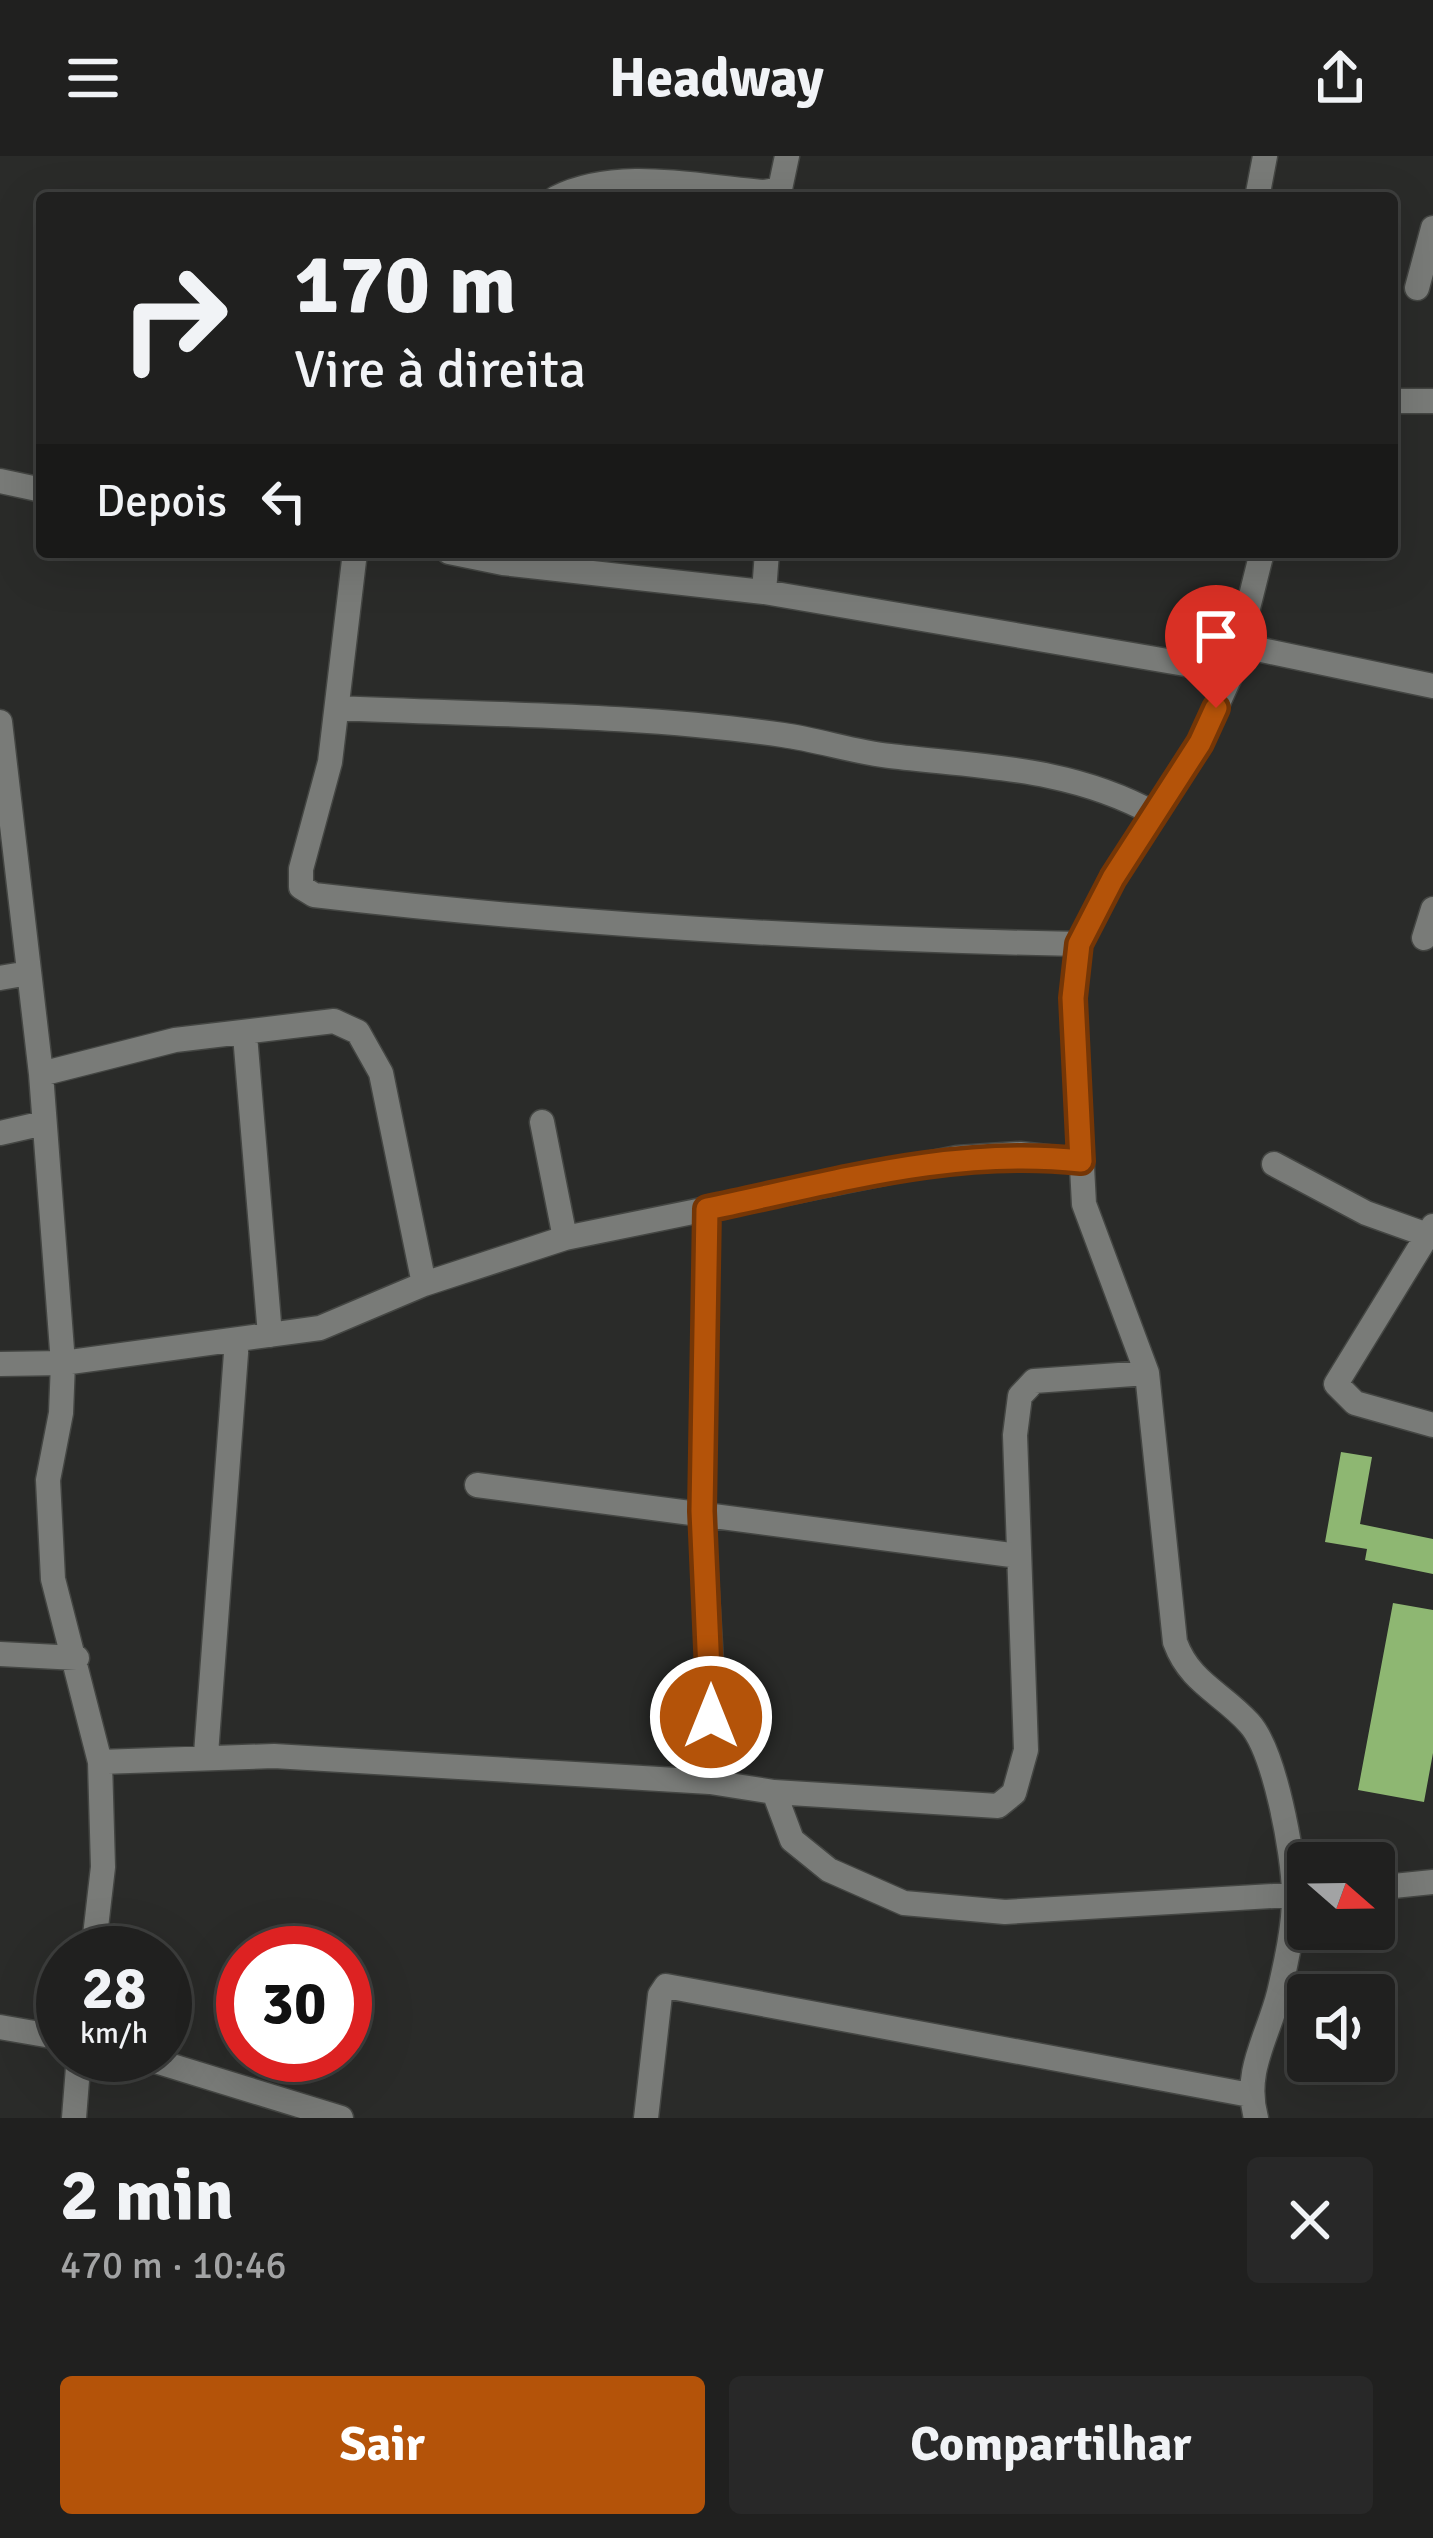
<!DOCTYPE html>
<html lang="pt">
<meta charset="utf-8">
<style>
:root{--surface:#20201f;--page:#282828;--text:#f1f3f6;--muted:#a2a3a4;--line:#3d3e3d;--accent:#b45309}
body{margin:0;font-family:Signika,sans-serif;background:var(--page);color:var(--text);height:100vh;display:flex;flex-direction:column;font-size:45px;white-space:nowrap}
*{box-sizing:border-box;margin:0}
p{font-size:39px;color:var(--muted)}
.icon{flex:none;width:66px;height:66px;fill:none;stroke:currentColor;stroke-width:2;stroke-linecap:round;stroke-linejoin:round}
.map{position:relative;height:1962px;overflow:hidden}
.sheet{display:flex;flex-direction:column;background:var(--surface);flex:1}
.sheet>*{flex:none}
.top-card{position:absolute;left:36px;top:36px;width:1362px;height:366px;border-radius:12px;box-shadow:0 12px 48px #0002,0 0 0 3px var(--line);background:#20201f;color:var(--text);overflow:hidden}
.needle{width:78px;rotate:110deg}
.buttons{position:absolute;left:1287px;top:1686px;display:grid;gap:24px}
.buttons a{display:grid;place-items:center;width:108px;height:108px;border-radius:12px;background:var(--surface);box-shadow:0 12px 48px #0002,0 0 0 3px var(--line);font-size:60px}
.speed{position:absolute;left:36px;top:1770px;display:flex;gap:24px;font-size:60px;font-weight:700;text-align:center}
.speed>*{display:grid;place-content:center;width:156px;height:156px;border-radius:50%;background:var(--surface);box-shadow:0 12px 48px #0002,0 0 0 3px var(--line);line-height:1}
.speed small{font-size:30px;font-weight:400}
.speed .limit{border:18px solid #d22;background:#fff;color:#111}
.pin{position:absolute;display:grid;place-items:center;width:102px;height:102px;color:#fff;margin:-123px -51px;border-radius:50% 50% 50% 0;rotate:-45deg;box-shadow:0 0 12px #0007}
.pin .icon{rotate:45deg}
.me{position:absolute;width:132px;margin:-66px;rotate:0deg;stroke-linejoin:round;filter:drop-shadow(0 0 9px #0008)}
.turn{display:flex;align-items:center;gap:42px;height:252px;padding:0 60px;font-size:54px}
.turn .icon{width:156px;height:156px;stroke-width:2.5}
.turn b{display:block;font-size:84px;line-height:102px}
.then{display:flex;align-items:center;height:114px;padding:0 60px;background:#0003;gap:24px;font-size:45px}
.round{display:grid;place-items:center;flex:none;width:126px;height:126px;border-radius:12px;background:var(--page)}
.overview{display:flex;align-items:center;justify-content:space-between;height:204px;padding:0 60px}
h1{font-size:72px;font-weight:700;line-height:90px}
.button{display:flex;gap:24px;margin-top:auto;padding:24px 60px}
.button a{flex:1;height:138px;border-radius:12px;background:var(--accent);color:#fff;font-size:48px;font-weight:700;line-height:138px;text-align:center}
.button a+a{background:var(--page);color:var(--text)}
header{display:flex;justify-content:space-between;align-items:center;height:156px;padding:0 60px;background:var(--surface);font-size:54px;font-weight:700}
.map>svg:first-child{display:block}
.building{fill:#8eb772}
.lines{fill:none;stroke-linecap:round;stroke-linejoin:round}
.street-casing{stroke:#444643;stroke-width:27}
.street{stroke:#797b78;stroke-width:24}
.route-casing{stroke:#753606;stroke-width:30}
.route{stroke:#b45309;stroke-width:21}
</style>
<header><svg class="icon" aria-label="menu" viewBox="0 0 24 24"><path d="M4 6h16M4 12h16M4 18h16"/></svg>Headway<svg class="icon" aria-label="share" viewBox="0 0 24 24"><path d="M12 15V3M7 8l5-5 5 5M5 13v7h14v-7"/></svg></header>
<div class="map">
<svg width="1433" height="1962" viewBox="0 0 1433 1962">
<rect width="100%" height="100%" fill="#2a2b29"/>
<path class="building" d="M1341,1296L1372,1301L1360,1368L1433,1383V1418L1365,1404L1367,1393L1325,1386Z
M1393,1447L1433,1454V1597L1424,1646L1358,1634Z"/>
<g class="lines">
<defs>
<path id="street" d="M556,42C618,11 698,31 764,36L780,33L787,0
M1257,42L1265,0
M1417,132L1433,72
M1392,245H1433
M0,325L42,334
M355,396L330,606L301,713V731L314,739C569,769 822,783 1079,788
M449,396L503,407L764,436L1232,516
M764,436L767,396
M1238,489L1433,530
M337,552C486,559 636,558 783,579C819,584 854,596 890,600C983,611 1070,611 1155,658
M0,566L41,918L63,1207L61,1257L48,1324L53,1423L100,1606L103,1711L93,1797
M1424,782L1433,753
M0,822L29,817
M245,879L270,1179
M41,918L175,884L334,865L358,876L381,917L424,1128
M542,966L565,1082
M0,977L44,967
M1274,1008L1366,1057L1433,1081
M1433,1070L1336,1228L1355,1247L1433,1269
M0,1208L63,1207L320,1172L424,1128L565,1082L957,1002L1020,998L1081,1005
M477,1329L1019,1400
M0,1498L77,1502
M206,1598L237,1184
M100,1606L274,1600L710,1626L711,1506L702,1355L707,1053
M710,1626L774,1636L792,1684L829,1714L904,1747L1005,1756L1306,1738
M774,1636L998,1650L1014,1637L1026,1594L1015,1279L1020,1240L1034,1225L1147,1217
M1374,1732L1433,1726
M0,1871L63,1882
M136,1899L341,1962
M74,1962L79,1899
M646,1962L660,1839L666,1830L1250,1939
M1256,1962C1243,1915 1268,1881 1279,1837C1286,1807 1295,1767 1294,1736C1293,1697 1275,1595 1249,1567C1221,1536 1190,1527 1175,1486L1147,1217L1084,1048L1073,842L1079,788L1113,722L1200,587L1232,516L1262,396"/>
</defs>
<use href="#street" class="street-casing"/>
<use href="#street" class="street"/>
</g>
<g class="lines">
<defs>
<path id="route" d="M711,1561L702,1355L707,1053C833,1027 952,991 1081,1005L1073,842L1079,788L1113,722L1200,587L1216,552"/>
</defs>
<use href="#route" class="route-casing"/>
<use href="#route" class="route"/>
</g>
</svg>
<div class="buttons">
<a><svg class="needle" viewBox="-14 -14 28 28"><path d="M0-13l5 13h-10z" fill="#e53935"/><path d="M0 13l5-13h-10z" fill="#a2a3a4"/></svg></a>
<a><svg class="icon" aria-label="sound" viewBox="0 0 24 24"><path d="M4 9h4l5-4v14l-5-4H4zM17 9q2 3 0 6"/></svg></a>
</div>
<div class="speed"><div>28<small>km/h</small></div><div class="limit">30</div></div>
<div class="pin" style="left:1216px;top:552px;background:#d93025"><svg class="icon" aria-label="arrive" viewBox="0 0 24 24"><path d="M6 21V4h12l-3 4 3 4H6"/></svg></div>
<svg class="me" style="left:711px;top:1561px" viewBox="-20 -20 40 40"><circle r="17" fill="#b45309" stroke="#fff" stroke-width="3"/><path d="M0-11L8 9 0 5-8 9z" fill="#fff"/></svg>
<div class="top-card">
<div class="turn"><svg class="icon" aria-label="right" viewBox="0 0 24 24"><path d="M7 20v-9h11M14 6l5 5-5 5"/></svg><div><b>170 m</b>Vire à direita</div></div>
<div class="then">Depois<svg class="icon" aria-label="left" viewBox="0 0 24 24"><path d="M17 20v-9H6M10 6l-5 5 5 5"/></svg></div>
</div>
</div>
<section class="sheet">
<div class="overview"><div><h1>2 min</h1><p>470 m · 10:46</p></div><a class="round"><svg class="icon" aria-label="close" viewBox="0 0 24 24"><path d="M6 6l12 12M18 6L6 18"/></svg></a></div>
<div class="button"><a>Sair</a><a>Compartilhar</a></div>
</section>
